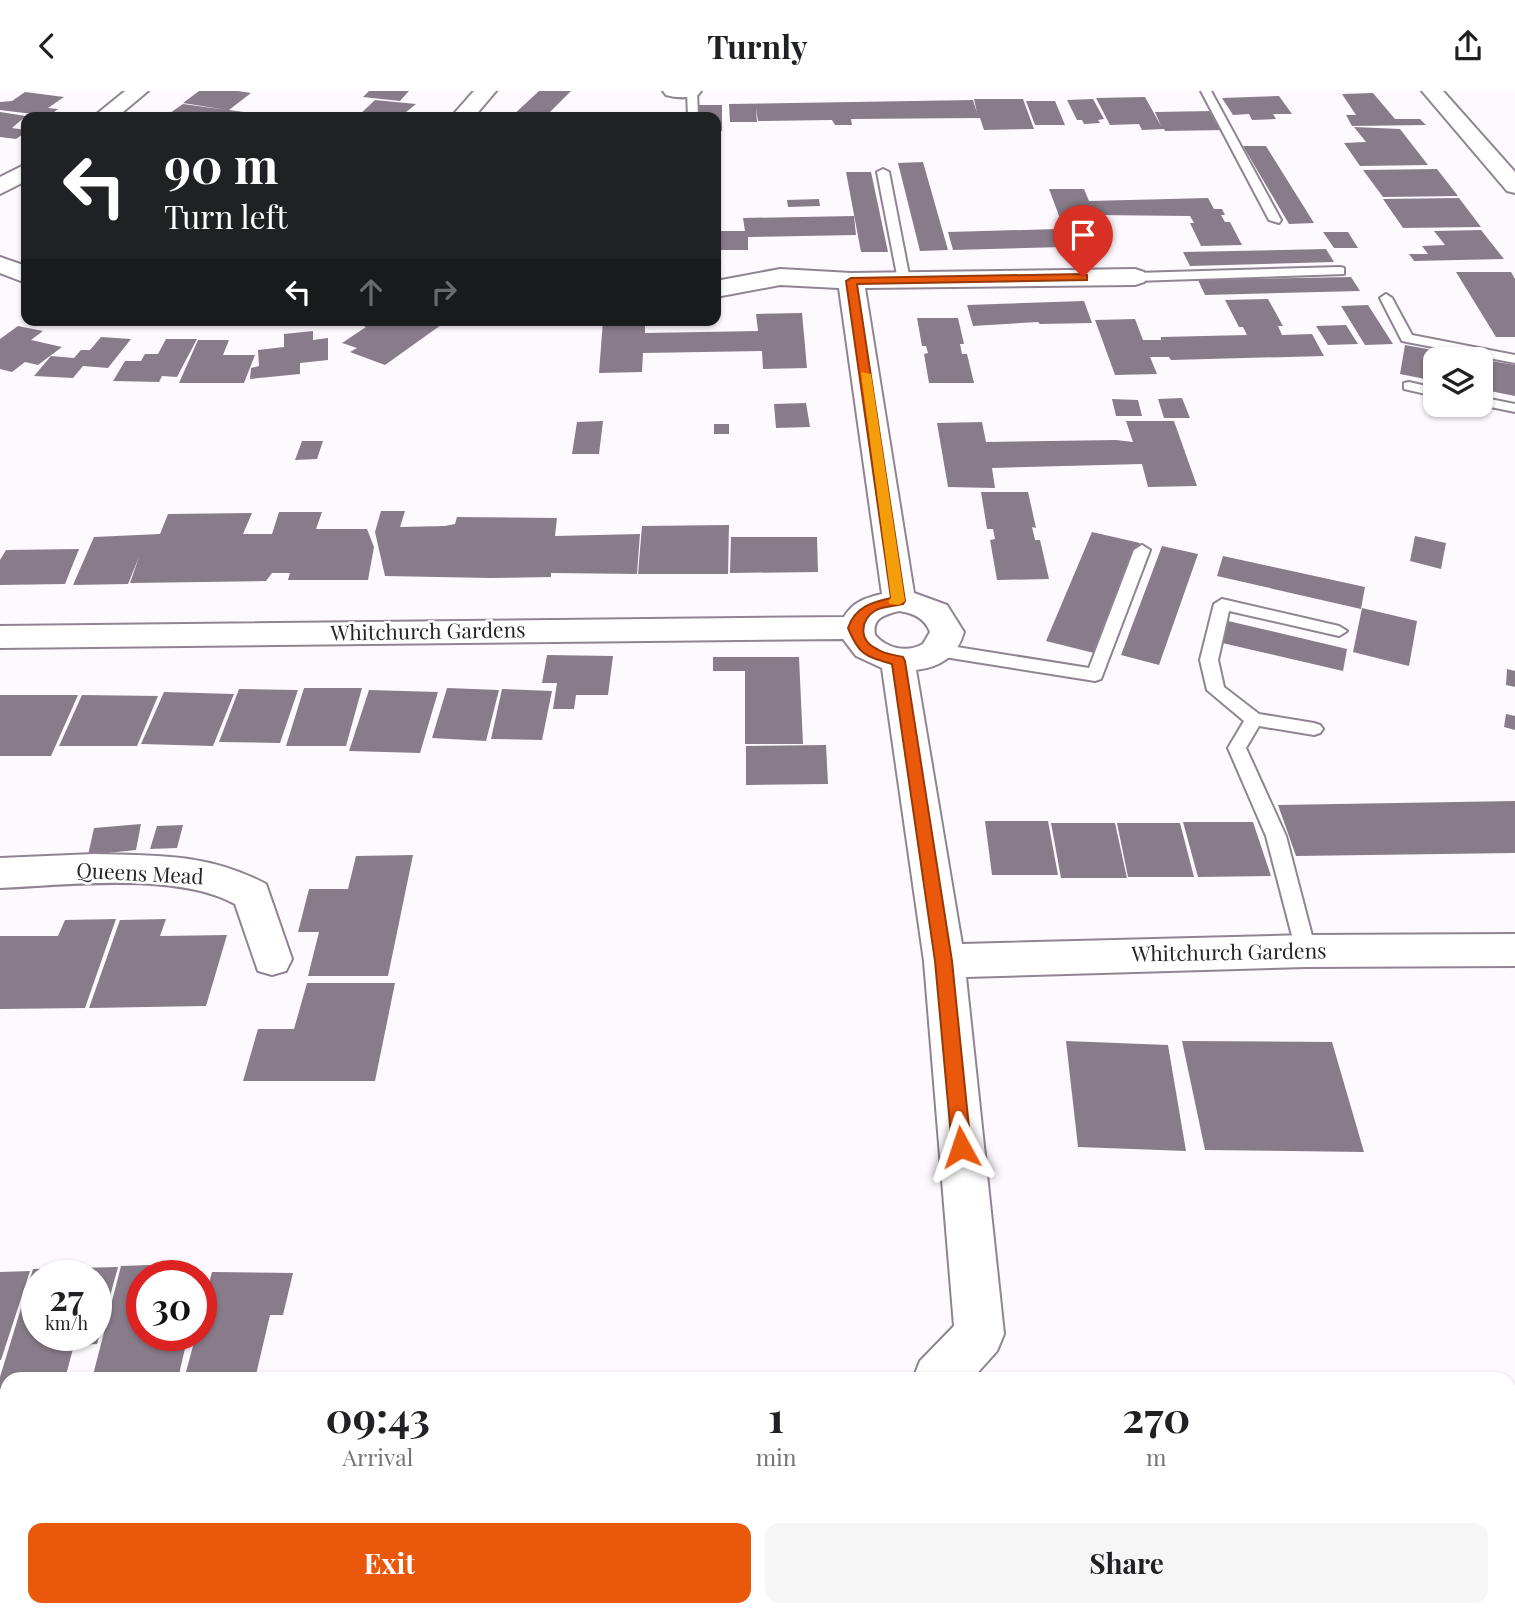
<!DOCTYPE html>
<style>
:root{--surface:#fff;--page:#f6f6f6;--text:#202124;--muted:#757577;--accent:#ea580c}
body{margin:0;font-family:"Playfair Display",serif;background:var(--page);color:var(--text);height:100vh;display:flex;flex-direction:column;font-size:26px;white-space:nowrap}
*{box-sizing:border-box;margin:0}
p{font-size:23px;color:var(--muted)}
.icon{flex:none;width:38px;height:38px;fill:none;stroke:currentColor;stroke-width:2;stroke-linecap:round;stroke-linejoin:round}
.map{position:relative;flex:1;overflow:hidden}
.details{position:absolute;left:0px;top:1281px;width:1516px;height:245px;display:flex;flex-direction:column;background:var(--surface);border-radius:21px 21px 0 0;box-shadow:0 2px 5px #0004}
.details>*{flex:none}
.top-card{position:absolute;left:21px;top:21px;width:700px;height:214px;border-radius:14px;box-shadow:0 2px 5px #0004;background:#202124;color:#fff;overflow:hidden}
.fabs{position:absolute;left:1423px;top:256px;display:grid;gap:14px}
.fabs a{display:grid;place-items:center;width:70px;height:70px;border-radius:14px;background:var(--surface);box-shadow:0 2px 5px #0004;font-size:35px}
.speed{position:absolute;left:21px;top:1169px;display:flex;gap:14px;font-size:35px;font-weight:700;text-align:center}
.speed>*{display:grid;place-content:center;width:91px;height:91px;border-radius:50%;background:var(--surface);box-shadow:0 2px 5px #0004;line-height:1}
.speed small{font-size:18px;font-weight:400}
.speed .limit{border:10px solid #d22;background:#fff;color:#111}
.pin{position:absolute;display:grid;place-items:center;width:60px;height:60px;color:#fff;margin:-72px -30px;border-radius:50% 50% 50% 0;rotate:-45deg;box-shadow:0 0 7px #0007}
.pin .icon{rotate:45deg}
.me{position:absolute;width:77px;margin:-38px;rotate:355deg;stroke-linejoin:round;filter:drop-shadow(0 0 5px #0008)}
.turn{display:flex;align-items:center;gap:24px;height:147px;padding:0 28px;font-size:32px}
.turn .icon{width:91px;height:91px;stroke-width:2.5}
.turn b{display:block;font-size:49px;line-height:60px}
.lanes{display:flex;align-items:center;height:66px;padding:0 28px;background:#0003;justify-content:center;gap:35px;direction:ltr}
.lanes .off{opacity:.35}
.eta{display:flex;justify-content:space-evenly;align-items:center;height:119px;text-align:center}
.eta b{font-size:42px;font-weight:700;line-height:49px}
.action{display:flex;gap:14px;margin-top:auto;padding:14px 28px}
.action a{flex:1;height:80px;border-radius:14px;background:var(--accent);color:#fff;font-size:28px;font-weight:700;line-height:80px;text-align:center}
.action a+a{background:var(--page);color:var(--text)}
header{display:flex;justify-content:space-between;align-items:center;height:91px;padding:0 28px;background:var(--surface);font-size:32px;font-weight:700}
.map>svg:first-child{display:block}
.building{fill:#897c8a;fill-rule:evenodd}
.lines{fill:none;stroke-linecap:round;stroke-linejoin:round}
.service-casing{stroke:#908492;stroke-width:4}
.minor-casing{stroke:#908492;stroke-width:4}
.secondary-casing{stroke:#908492;stroke-width:4}
.service{fill:#fff;fill-rule:evenodd}
.minor{fill:#fff;fill-rule:evenodd}
.secondary{fill:#fff;fill-rule:evenodd}
.route{fill:#ea580c;stroke:#983908;stroke-width:2}
.slow{fill:#f59e0b}
.labels{text-anchor:middle;stroke-width:5;stroke-linejoin:round;paint-order:stroke}
.street-label{font-size:21px;fill:#282329;stroke:#fff}
</style>
<header><svg class="icon" aria-label="back" viewBox="0 0 24 24"><path d="M15 5l-7 7 7 7"/></svg>Turnly<svg class="icon" aria-label="share" viewBox="0 0 24 24"><path d="M12 15V3M7 8l5-5 5 5M5 13v7h14v-7"/></svg></header>
<div class="map">
<svg width="1515" height="1526" viewBox="0 0 1515 1526">
<rect width="100%" height="100%" fill="#fef9ff"/>
<path class="building" d="M199,0H238L251,2L229,19L244,21L238,26H183L186,24L170,22L183,13L227,19L183,12Z
M369,0H409L400,10L363,6Z
M539,0H571L548,23L560,26H511Z
M25,1L64,6L48,17L58,18L49,25L0,19V11L12,10Z
M1373,2L1395,28H1420L1426,34L1352,35L1346,24H1356L1342,3Z
M1279,5L1292,23H1273L1276,28L1252,29L1249,23L1233,24L1222,7Z
M1145,6L1161,35L1155,21L1213,20L1225,39L1165,40L1164,38L1142,39L1139,33L1110,34L1096,7Z
M974,8H1023L1034,38L984,39L980,27L851,28L852,34H835L832,29L758,30L756,17L757,31H730L729,13L973,9L977,22Z
M1093,8L1104,28L1098,29L1100,32L1084,33L1082,29H1077L1067,9Z
M375,9L416,13L400,26H357Z
M1026,10H1055L1065,34H1035Z
M698,14H722V40H716V26H698Z
M0,21L26,25L12,37L26,39V41L16,48L0,46Z
M1354,36L1400,38L1428,74L1360,75L1344,52L1366,51Z
M1243,55H1266L1314,132L1289,133Z
M923,71L948,159L920,160L898,72Z
M1437,78L1458,105L1383,106L1363,79Z
M846,81H871L888,161H861Z
M1049,98H1084L1089,110L1208,107L1214,118H1222L1225,124H1221L1225,131H1230L1242,154L1201,155L1190,132H1194L1190,125L1095,124L1101,140L1065,141Z
M1459,107L1481,136L1403,137L1383,108Z
M819,108L820,115L788,116L787,109Z
M854,125L856,144L748,146V159H716V140H745L743,127Z
M1058,138L1064,156L953,159L948,141Z
M1481,139L1504,168L1414,170L1409,163H1428L1422,155L1445,154L1434,140Z
M1323,141H1348L1358,157H1334Z
M1326,158L1334,171L1190,175L1183,161Z
M1456,181H1511L1515,188V246H1496Z
M1351,186L1360,200L1205,204L1198,189Z
M1268,208L1283,235H1278L1282,244L1312,243L1324,265L1171,269L1169,266H1150L1157,283L1115,284L1095,229L1135,228L1143,249H1161V246L1247,244L1243,236H1239L1225,209Z
M1084,210L1092,232L1040,233L1038,231L973,235L967,214Z
M1368,214L1393,253L1365,254L1341,215Z
M802,222L807,277L763,278L762,260L643,262L642,281L599,282L603,229H645V242L758,240L756,223Z
M917,227H958L964,253H960L962,263H967L974,292H929L924,263L928,262L926,255H922Z
M349,229H448L385,274L350,261L357,257L342,252L366,236Z
M1346,234L1358,253L1328,254L1316,235Z
M18,235L43,240L31,249L62,256L38,274L25,271L12,281L0,278V248Z
M313,240V249L328,247V269L300,272V283L250,288L251,277L259,275L258,259L284,256V243Z
M101,246L131,248L108,277L83,275L73,287L34,285L51,265L74,267L81,259H90Z
M166,248H197L177,286L162,285L159,291L113,290L125,270H141L145,263H158Z
M198,249H229L223,264H255L244,292H179Z
M1405,254L1473,266V268H1435V290L1400,283Z
M1480,268L1515,274V305L1480,298Z
M1182,307L1190,327H1164L1158,308Z
M1112,308L1138,309L1142,325H1116Z
M806,312L810,336L776,337L774,313Z
M603,330L599,363H572L577,331Z
M1126,330H1174L1197,395L1148,396L1142,373L992,377L995,397L948,396L937,332L982,331L986,351L1116,349L1133,351Z
M714,333H729V343H714Z
M302,350H323L317,368L295,369Z
M981,401H1028L1036,437L1032,436L1035,449H1040L1049,488L997,489L990,449L995,448L993,438H987Z
M381,420H405L400,436L445,435L455,433L457,426L557,427L555,445L640,443L637,483L551,482V486L490,487L385,485L375,441Z
M279,421H322L316,438H367L374,456L368,489H288L290,482H272L266,490L130,492L139,466L128,493L73,494L94,446L160,443L168,423L252,422L243,443H272Z
M729,434L728,483H638L642,435Z
M1092,441L1140,452L1098,563L1046,550Z
M1415,445L1446,452L1441,478L1410,470Z
M731,446H817L818,481L730,482Z
M1162,455L1198,463L1159,574L1121,564Z
M79,458L65,493L0,494V469L6,459Z
M1223,465L1365,496L1361,518L1217,485Z
M1362,517L1417,530L1409,575L1353,561Z
M1224,529L1347,558L1343,580L1218,551Z
M547,564L613,565L608,604H576L574,618H553L557,592H542Z
M713,566H799L803,653H745V580H713Z
M1507,578L1515,580V596L1506,594Z
M304,597H362L346,655H286Z
M447,597L499,599L486,650L432,647Z
M239,598L298,599L280,652L219,651Z
M502,598L552,600L542,649L491,648Z
M369,599L438,601L420,662L349,660Z
M164,601L234,603L213,655L141,653Z
M0,604H78L51,665H0Z
M82,604L158,605L137,655H59Z
M1506,623L1515,625V639L1504,636Z
M826,654L828,693L746,694V655Z
M1515,710V762L1296,765L1278,714Z
M985,730H1048L1058,784H992Z
M1183,731H1253L1271,785L1198,786Z
M1051,732H1115L1127,787H1061Z
M1117,732H1180L1194,786H1128Z
M141,733L136,759L88,764L94,737Z
M183,734L177,757L150,758L157,735Z
M413,764L388,885H308L319,841H298L309,798H348L356,765Z
M116,828L85,917L0,918V845H58L65,829Z
M166,828L160,845L227,844L206,915L89,917L120,829Z
M307,892H395L375,990H243L258,938H294Z
M1066,950L1168,954L1186,1060L1078,1056Z
M1182,950L1332,951L1364,1061L1205,1059Z
M177,1173L174,1185H142V1244H188L178,1288H92L121,1175Z
M118,1176L97,1253L74,1254L65,1288H7V1297L0,1298V1286L33,1178ZM37,1185H96V1244H37Z
M30,1180L1,1269H0V1181Z
M212,1181L293,1182L283,1224H270L255,1288H184L196,1244H201V1223Z
M368,1519H423L422,1526H306Z
M476,1519H578V1526H475Z
M652,1519H701V1526H652Z
M738,1519H892V1526H739Z
M966,1519L1097,1520L1098,1526H966Z"/>
<g class="lines">
<defs>
<path id="service" d="M687,0H697L698,26H688Z
M1201,0H1211L1281,129L1279,132L1269,129Z
M883,78L889,81L910,189L904,193L898,189L877,81Z
M1340,176L1344,177V183L1135,190L1129,186L1135,182Z
M1386,203L1392,207L1412,244L1515,264V272L1402,250L1380,207Z
M1409,291L1435,297V305L1404,298V292Z
M1480,306L1515,313V321L1476,313H1480Z
M1142,454L1150,459L1101,588L1095,590L938,565L930,559L938,553L1089,577L1134,459Z
M1222,508L1339,535L1347,540L1339,545L1229,520L1218,569L1224,596L1259,623L1314,632L1320,634L1323,638L1320,642L1314,644L1259,635L1246,657L1286,745L1316,860L1313,866L1306,868L1299,866L1296,860L1266,745L1228,657L1244,630L1207,599L1200,569L1214,513Z"/>
<path id="minor" d="M125,0H148L117,26H93Z
M474,0H496L474,26H451Z
M663,0H701L698,4C688,7 676,7 666,4Z
M26,73V90L0,103V86Z
M0,166L26,175V192L0,182Z
M780,178L851,182L1135,178L1144,181L1148,186L1144,191L1135,194L865,197L914,502L947,514L964,541C957,565 941,576 916,579L962,853L1306,844L1515,843V875L1306,876L966,886L1004,1243L997,1260L972,1288H913L920,1270L954,1235L924,870L882,577L856,565L843,548L0,557V535L844,526C853,511 865,507 882,503L839,197L780,194L716,206V190ZM899,520C913,522 925,527 930,541L923,553C908,562 887,558 875,544C872,527 884,524 899,520Z
M94,763C158,765 207,762 266,793L292,868L286,880L272,884L258,880L235,813C176,781 67,794 0,797V767Z
M7,1367V1419L0,1420V1368Z"/>
<path id="secondary" d="M1422,0H1443L1515,81V102L1507,100Z"/>
</defs>
<use href="#service" class="service-casing"/>
<use href="#minor" class="minor-casing"/>
<use href="#secondary" class="secondary-casing"/>
<use href="#service" class="service"/>
<use href="#minor" class="minor"/>
<use href="#secondary" class="secondary"/>
</g>
<path class="route" d="M1083,183L1087,184V189L857,193L905,510L903,513C895,515 884,515 876,519C860,529 858,549 877,558C884,563 895,564 903,566L905,570L952,870L971,1056L968,1062L961,1065L955,1062L952,1056L935,870L892,573C865,565 859,564 848,537C855,516 872,511 891,507L846,190L851,187Z"/>
<path class="slow" d="M861,281L871,283L905,510L899,514L890,513L888,510L891,507Z"/>
<g class="labels">
<g class="street-label">
<text transform="translate(428 541) rotate(-1)" y="7">Whitchurch Gardens</text>
<text transform="translate(140 783) rotate(3)" y="7">Queens Mead</text>
<text transform="translate(1229 862) rotate(-1)" y="7">Whitchurch Gardens</text>
</g>
</g>
</svg>
<div class="fabs">
<a><svg class="icon" aria-label="layers" viewBox="0 0 24 24"><path d="M12 4l9 5-9 5-9-5zM3 14l9 5 9-5"/></svg></a>
</div>
<div class="speed"><div>27<small>km/h</small></div><div class="limit">30</div></div>
<div class="pin" style="left:1083px;top:186px;background:#d93025"><svg class="icon" aria-label="arrive" viewBox="0 0 24 24"><path d="M6 21V4h12l-3 4 3 4H6"/></svg></div>
<svg class="me" style="left:961px;top:1056px" viewBox="-20 -20 40 40"><path d="M0-17L14 15 0 8-14 15z" fill="#ea580c" stroke="#fff" stroke-width="4"/></svg>
<div class="top-card">
<div class="turn"><svg class="icon" aria-label="left" viewBox="0 0 24 24"><path d="M17 20v-9H6M10 6l-5 5 5 5"/></svg><div><b>90 m</b>Turn left</div></div>
<div class="lanes"><svg class="icon" aria-label="left" viewBox="0 0 24 24"><path d="M17 20v-9H6M10 6l-5 5 5 5"/></svg><svg class="icon off" aria-label="ahead" viewBox="0 0 24 24"><path d="M12 20V5M6 11l6-6 6 6"/></svg><svg class="icon off" aria-label="right" viewBox="0 0 24 24"><path d="M7 20v-9h11M14 6l5 5-5 5"/></svg></div>
</div>
<section class="details">
<div class="eta">
<div><b>09:43</b><p>Arrival</p></div>
<div><b>1</b><p>min</p></div>
<div><b>270</b><p>m</p></div>
</div>
<div class="action"><a>Exit</a><a>Share</a></div>
</section>
</div>
